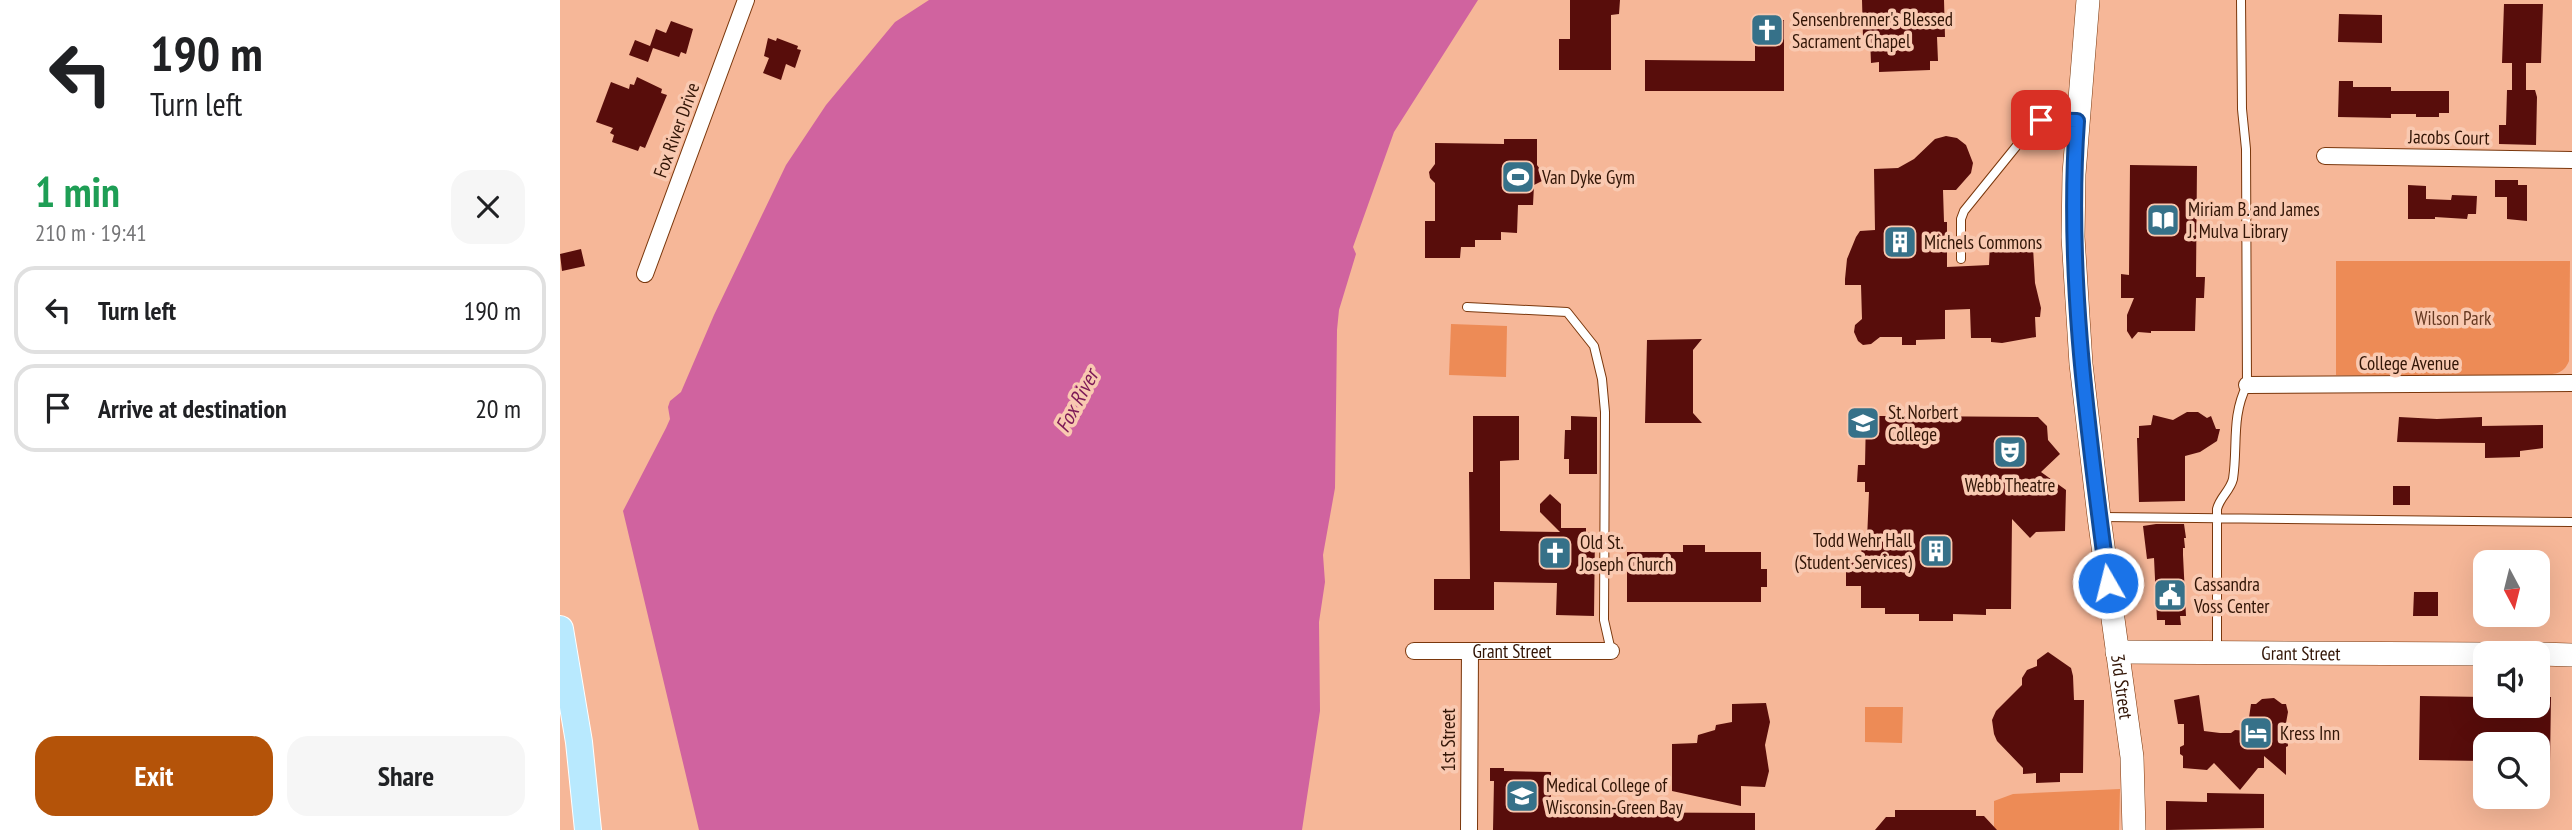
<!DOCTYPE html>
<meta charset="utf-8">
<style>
:root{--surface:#fff;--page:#f6f6f6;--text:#202124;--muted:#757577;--line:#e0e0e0;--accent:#b45309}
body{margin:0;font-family:"PT Sans Narrow",sans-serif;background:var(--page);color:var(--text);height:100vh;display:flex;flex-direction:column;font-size:26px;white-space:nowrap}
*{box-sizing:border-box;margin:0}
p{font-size:23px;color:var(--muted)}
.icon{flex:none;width:38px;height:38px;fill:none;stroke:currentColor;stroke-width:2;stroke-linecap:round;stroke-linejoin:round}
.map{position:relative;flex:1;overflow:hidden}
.panel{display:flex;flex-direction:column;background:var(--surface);width:560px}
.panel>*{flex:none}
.hud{background:#fff;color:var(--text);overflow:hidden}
.needle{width:46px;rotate:173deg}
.fabs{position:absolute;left:1913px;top:550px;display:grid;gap:14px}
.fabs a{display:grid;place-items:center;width:77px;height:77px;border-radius:14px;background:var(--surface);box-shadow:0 7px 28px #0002;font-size:35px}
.pin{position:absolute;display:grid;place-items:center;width:60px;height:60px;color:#fff;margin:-30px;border-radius:14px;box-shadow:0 4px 10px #0006}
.me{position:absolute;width:77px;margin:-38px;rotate:352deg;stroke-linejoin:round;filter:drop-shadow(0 0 5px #0008)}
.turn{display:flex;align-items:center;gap:24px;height:147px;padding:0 35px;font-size:32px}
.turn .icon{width:91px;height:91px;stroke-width:2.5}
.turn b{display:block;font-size:49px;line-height:60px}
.round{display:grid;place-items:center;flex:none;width:74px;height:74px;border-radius:21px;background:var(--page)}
.headline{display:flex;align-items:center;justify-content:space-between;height:119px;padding:0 35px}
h1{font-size:42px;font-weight:600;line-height:52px;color:#1e9e55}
.cta{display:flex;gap:14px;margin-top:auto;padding:14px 35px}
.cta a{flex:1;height:80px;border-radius:21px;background:var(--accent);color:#fff;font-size:28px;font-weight:600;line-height:80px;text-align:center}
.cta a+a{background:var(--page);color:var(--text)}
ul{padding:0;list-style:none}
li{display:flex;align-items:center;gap:21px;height:88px;margin:0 14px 10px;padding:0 21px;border:4px solid var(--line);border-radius:21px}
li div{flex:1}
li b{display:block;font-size:26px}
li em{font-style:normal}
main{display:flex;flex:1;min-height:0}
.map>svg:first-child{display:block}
.green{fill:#ed8b56}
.water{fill:#d0639f}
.building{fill:#580d0b}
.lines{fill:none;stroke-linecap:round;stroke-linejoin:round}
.lane-casing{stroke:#7a370c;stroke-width:10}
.street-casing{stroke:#7a370c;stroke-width:18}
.secondary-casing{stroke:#7a370c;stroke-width:24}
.primary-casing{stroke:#fff;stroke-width:28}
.lane{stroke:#fff;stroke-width:8}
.street{stroke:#fff;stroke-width:16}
.secondary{stroke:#fff;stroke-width:23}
.primary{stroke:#b8e9fe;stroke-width:26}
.route-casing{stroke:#114b97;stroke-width:18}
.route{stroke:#1a73e8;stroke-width:12}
.labels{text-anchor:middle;stroke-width:7;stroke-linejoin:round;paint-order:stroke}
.poi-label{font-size:19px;fill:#321506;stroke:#f9c9b1;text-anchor:start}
.street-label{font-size:19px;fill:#321506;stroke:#f9c9b1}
.park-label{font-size:19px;fill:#663921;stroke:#f9c9b1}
.water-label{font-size:21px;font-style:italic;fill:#7d1957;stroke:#f9c9b1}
</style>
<main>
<section class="panel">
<div class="hud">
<div class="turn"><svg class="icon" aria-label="left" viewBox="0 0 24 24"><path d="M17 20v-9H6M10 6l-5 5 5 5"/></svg><div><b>190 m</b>Turn left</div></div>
</div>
<div class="headline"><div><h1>1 min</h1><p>210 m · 19:41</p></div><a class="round"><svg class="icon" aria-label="close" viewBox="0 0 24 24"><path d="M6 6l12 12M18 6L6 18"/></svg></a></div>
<ul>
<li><svg class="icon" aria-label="left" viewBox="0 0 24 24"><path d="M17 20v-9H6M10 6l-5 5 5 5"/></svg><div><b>Turn left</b></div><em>190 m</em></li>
<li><svg class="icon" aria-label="arrive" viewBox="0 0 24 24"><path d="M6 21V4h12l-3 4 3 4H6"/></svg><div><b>Arrive at destination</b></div><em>20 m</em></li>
</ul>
<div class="cta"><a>Exit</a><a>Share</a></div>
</section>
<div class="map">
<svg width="2012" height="830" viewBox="0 0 2012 830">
<rect width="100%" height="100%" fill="#f6b798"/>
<path class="green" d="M1776,261H2010L2009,361C2003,376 1992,374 1977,375H1776Z
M891,324L947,326L946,377L889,375Z
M1305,707H1343L1342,743L1305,742Z
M1560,789L1559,830H1434V801L1453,794Z"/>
<path class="water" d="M369,0H918L834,132L793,247L796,254L779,310L777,330L775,488L763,555L765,582L759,622L760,711L742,830H139L63,511L106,428L110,419L108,407L110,401L121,392L154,315L226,165L266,105L335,22Z"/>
<path class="building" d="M1010,0H1060L1059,14L1051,15V70H999V39H1010Z
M1302,0H1384L1385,37H1377L1378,61H1370V70L1319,72V62L1311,63L1310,37H1303Z
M1944,4H1983L1981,63H1966V90H1975L1977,97L1976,145L1939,144V125H1946L1947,90H1952V63H1942Z
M1779,14L1822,15V43L1778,42Z
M1195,20H1224V91H1085V60L1195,61Z
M111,21L133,29L126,54L121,52L119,57L93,48L88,62L69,55L75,40L90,46L96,29L106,33Z
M208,38L216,41L217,38L238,46L237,49L241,50L235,68L226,64L221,80L203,73L209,58L204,56Z
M77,77L102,89L101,93L107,95L85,148L80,146L78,151L52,142L54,135L50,133L53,128L36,122L51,82L69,89L70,84L74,85Z
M1779,81H1793V87H1831V91H1889V113H1879V117H1856V114H1831V118L1778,117Z
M1386,136L1397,138L1406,145L1413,163L1411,173L1396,190H1383L1384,222H1387V267L1429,265L1430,245L1436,243L1473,247L1475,283L1481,308L1480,317H1475L1476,337L1442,343L1431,342V338H1411L1410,309L1385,310V339L1356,340V345H1342V337H1320L1311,344L1303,345L1298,341L1294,332L1295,325L1302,319L1301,285H1285V279L1287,259L1296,237L1300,231L1315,230L1314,169L1338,168L1354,159L1375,139Z
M944,139H977V165L984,175L982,181L974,185L973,205H958L957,233L941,232V240H915V247H901L900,258H865V221H875V183L870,178L869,172L875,164V143L944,144Z
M1570,165L1637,166L1636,277H1645L1644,298H1636L1635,331H1591V333L1578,332L1572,339L1567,331V315L1574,298H1561V274L1569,275Z
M1935,180H1958V185H1967V221L1947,219V197H1935Z
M1848,185L1866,186V199L1891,200L1892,195L1917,196L1916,214H1908L1907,219L1875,217V219H1848Z
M21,249L25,266L2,271L0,254Z
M1142,339L1133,350V413L1142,423H1085L1087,340Z
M1627,412H1638L1647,418L1651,416L1656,429H1660L1657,441L1640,452L1625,456V501L1579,502L1577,438H1579V426L1591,425L1593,415L1613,420Z
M1338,413L1342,416L1478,417L1487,426L1488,440L1500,454L1481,472L1506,490L1505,531L1476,532L1470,538L1452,519L1451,609H1426V615L1393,614V621H1359V614H1325V608H1301V586H1286V561H1301L1302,539L1307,540L1309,492H1305V482H1297L1298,465H1305L1306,416H1335Z
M913,416H959V460L940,461V531L1000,532L980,512V504L990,494L1001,504V528H1026V532L1035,533L1034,616L996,615L997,583L934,582V610H874V579H910L909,472H913Z
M1011,416L1037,417V474H1009V459H1004L1005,430H1011Z
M1839,417L1877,419L1922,417V426L1983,425V448L1960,451V457L1925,458V443L1837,442Z
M1833,486H1850V505H1833Z
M1596,524H1624L1626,538H1624L1625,548H1623V555L1626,616H1620L1621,625H1605V620H1597L1594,558L1587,559L1583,526Z
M1123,545H1145V552H1201V569H1207V587H1201V602H1067V552H1123Z
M1854,592H1878V616H1853Z
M1488,652L1511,668L1513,676L1514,700H1524L1523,773H1500V782L1476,783V773L1463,774V768L1437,741L1434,734L1432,720L1436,711L1462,685V678L1467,670L1477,666V660Z
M1639,695L1644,731L1660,733H1671L1675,730L1687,731L1691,704H1696L1702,699L1714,698L1722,704H1726L1728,712L1726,723L1728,746L1726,747V775L1704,756V768H1698L1680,790L1654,763L1647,770L1623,768V756L1620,754V747L1624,745V724H1618L1614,700Z
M1860,696L1925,697V705H1978V697H1991L1990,762H1978V744H1925V761L1859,760Z
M1206,703L1210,722L1205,745L1209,771L1205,787L1181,786V806L1112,791V744L1137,743L1138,735L1155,730L1156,725L1172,722V704Z
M930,768H944V771L991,772V812L1195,813V830H933L934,781H930Z
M1647,793L1704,794V828L1606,830V801L1647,802Z
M1335,810H1416V816H1424L1437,830H1315L1326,817H1335Z"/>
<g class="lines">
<defs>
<path id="lane" d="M1401,259V219L1404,211L1476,122L1488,119L1514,121
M907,307L1007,312L1034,346L1042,379L1045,412L1044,620L1051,651
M1543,517L2012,522
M1657,651V509C1660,497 1670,491 1673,479C1678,446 1671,416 1687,385L1686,149L1682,109L1681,0"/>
<g id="street">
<path d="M1765,156L2012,160"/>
<path d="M85,274L186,0"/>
<path d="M1687,385L2012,383"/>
<path id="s1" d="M854,651H1051"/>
<path d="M909,830L910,651"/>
</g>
<g id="secondary">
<path id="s2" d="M1528,0L1514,174L1513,237L1521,364L1539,517L1572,757L1574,830"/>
<path id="s3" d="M1557,652L1925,654"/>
<path d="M1978,654L2012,655"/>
</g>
<path id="primary" d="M0,629L19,742L28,830"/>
</defs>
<use href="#lane" class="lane-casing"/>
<use href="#street" class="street-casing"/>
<use href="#secondary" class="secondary-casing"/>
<use href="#primary" class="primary-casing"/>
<use href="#lane" class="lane"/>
<use href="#street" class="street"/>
<use href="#secondary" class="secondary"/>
<use href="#primary" class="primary"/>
</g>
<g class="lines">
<defs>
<path id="route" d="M1481,120L1517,121C1506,276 1528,430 1548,583"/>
</defs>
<use href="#route" class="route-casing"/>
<use href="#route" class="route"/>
</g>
<defs>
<symbol id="church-square" viewBox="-11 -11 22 22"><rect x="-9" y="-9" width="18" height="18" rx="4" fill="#367189" stroke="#f9c9b1"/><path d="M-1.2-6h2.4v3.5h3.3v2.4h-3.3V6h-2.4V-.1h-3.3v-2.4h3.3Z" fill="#fff"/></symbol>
<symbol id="stadium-square" viewBox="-11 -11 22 22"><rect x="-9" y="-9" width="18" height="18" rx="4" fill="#367189" stroke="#f9c9b1"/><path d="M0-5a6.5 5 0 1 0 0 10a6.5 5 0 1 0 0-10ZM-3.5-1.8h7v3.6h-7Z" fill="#fff"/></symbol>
<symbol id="library-square" viewBox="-11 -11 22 22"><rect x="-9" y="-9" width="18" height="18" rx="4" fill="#367189" stroke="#f9c9b1"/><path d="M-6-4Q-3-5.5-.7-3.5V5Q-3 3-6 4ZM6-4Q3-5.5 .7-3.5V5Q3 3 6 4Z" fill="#fff"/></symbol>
<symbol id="building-square" viewBox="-11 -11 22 22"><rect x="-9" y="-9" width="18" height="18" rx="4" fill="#367189" stroke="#f9c9b1"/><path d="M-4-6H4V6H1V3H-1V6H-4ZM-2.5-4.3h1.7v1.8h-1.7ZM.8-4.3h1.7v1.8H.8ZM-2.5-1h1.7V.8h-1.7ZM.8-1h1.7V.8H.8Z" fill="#fff"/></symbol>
<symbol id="university-square" viewBox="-11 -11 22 22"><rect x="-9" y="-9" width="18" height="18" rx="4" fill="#367189" stroke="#f9c9b1"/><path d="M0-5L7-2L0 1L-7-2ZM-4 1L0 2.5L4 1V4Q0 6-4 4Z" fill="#fff"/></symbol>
<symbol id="theatre-square" viewBox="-11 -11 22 22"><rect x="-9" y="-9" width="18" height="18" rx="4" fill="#367189" stroke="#f9c9b1"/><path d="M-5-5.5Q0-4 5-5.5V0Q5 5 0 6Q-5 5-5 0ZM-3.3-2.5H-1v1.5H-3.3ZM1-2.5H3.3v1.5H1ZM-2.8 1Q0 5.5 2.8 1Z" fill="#fff"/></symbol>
<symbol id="civic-square" viewBox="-11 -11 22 22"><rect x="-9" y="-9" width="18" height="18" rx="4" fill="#367189" stroke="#f9c9b1"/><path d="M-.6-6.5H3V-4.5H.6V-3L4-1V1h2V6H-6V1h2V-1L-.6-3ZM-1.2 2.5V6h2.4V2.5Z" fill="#fff"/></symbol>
<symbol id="hotel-square" viewBox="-11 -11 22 22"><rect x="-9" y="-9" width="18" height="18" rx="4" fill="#367189" stroke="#f9c9b1"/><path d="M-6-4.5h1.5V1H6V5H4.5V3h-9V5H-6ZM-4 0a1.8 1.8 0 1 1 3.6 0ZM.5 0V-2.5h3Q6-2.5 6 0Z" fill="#fff"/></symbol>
</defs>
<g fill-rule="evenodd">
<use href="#church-square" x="1188" y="11" width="38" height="38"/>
<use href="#stadium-square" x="939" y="158" width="38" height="38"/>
<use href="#library-square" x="1584" y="201" width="38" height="38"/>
<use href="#building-square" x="1321" y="223" width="38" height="38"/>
<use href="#university-square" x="1284" y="404" width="38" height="38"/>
<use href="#theatre-square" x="1431" y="433" width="38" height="38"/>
<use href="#building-square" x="1357" y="532" width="38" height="38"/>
<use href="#church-square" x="976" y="534" width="38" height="38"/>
<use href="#civic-square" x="1591" y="576" width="38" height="38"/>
<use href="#hotel-square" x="1677" y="714" width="38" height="38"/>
<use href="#university-square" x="943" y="777" width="38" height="38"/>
</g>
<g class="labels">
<g class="poi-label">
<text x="1232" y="26">Sensenbrenner's Blessed<tspan x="1232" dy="22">Sacrament Chapel</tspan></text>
<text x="982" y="184">Van Dyke Gym</text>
<text x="1628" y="216">Miriam B. and James<tspan x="1628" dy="22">J. Mulva Library</tspan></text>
<text x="1364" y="249">Michels Commons</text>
<text x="1328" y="419">St. Norbert<tspan x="1328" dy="22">College</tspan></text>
<text x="1450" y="492" text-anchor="middle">Webb Theatre</text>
<text x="1352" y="547" text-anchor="end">Todd Wehr Hall<tspan x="1352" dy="22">(Student Services)</tspan></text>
<text x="1020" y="549">Old St.<tspan x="1020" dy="22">Joseph Church</tspan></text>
<text x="1634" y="591">Cassandra<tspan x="1634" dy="22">Voss Center</tspan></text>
<text x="1720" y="740">Kress Inn</text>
<text x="986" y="792">Medical College of<tspan x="986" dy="22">Wisconsin-Green Bay</tspan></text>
</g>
<g class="street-label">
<text transform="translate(116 130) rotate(-70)" y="7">Fox River Drive</text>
<text transform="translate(1889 137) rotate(1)" y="7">Jacobs Court</text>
<text x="1849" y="370">College Avenue</text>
<text dy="7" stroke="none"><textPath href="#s1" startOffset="98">Grant Street</textPath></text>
<text dy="7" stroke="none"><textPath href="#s3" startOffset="184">Grant Street</textPath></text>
<text dy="7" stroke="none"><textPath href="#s2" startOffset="690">3rd Street</textPath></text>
<text transform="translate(888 740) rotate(-90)" y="7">1st Street</text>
</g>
<g class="park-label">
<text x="1893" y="325">Wilson Park</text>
</g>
<g class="water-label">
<text transform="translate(517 401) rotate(-62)" y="7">Fox River</text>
</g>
</g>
</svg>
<div class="fabs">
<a><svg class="needle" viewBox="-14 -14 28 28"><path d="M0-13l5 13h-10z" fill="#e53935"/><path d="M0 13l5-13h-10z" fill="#757577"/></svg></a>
<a><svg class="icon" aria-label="sound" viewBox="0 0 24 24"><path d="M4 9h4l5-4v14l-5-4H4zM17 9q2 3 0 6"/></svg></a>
<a><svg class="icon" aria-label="search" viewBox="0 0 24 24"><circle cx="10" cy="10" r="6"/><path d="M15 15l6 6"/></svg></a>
</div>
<div class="pin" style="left:1481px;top:120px;background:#d93025"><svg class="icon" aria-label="arrive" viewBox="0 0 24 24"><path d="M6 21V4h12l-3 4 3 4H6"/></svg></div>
<svg class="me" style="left:1548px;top:583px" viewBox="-20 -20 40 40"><circle r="17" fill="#1a73e8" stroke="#fff" stroke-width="3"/><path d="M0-11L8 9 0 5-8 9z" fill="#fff"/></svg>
</div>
</main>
